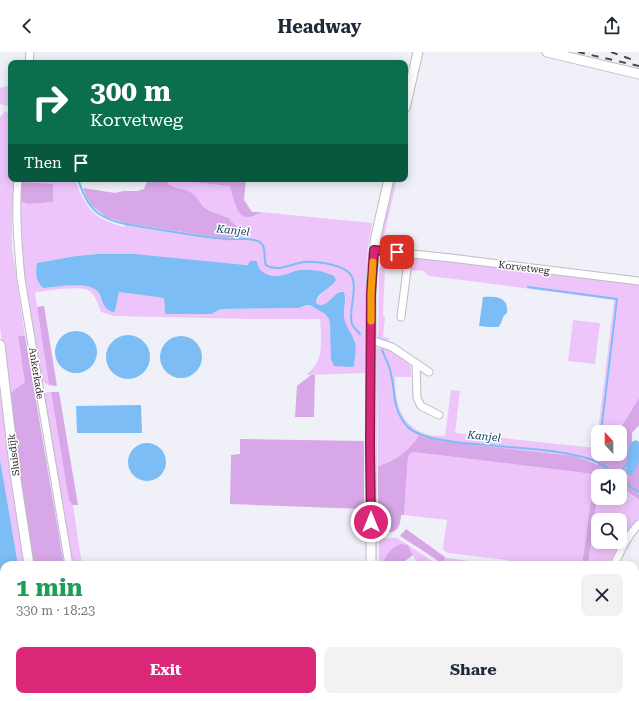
<!DOCTYPE html>
<meta charset="utf-8">
<style>
:root{--surface:#fff;--page:#f2f2f3;--text:#1f2937;--muted:#747a83;--accent:#db2777}
body{margin:0;font-family:"Roboto Serif",serif;background:var(--page);color:var(--text);height:100vh;display:flex;flex-direction:column;font-size:15px;white-space:nowrap}
*{box-sizing:border-box;margin:0}
p{font-size:13px;color:var(--muted)}
.icon{flex:none;width:22px;height:22px;fill:none;stroke:currentColor;stroke-width:2;stroke-linecap:round;stroke-linejoin:round}
.map{position:relative;flex:1;overflow:hidden}
.sheet{position:absolute;left:0px;top:509px;width:639px;height:140px;display:flex;flex-direction:column;background:var(--surface);border-radius:12px 12px 0 0;box-shadow:0 2px 10px #0003}
.sheet>*{flex:none}
.hud{position:absolute;left:8px;top:8px;width:400px;height:122px;border-radius:8px;box-shadow:0 2px 10px #0003;background:#0b6e4f;color:#fff;overflow:hidden}
.needle{width:26px;rotate:339deg}
.fabs{position:absolute;left:591px;top:373px;display:grid;gap:8px}
.fabs a{display:grid;place-items:center;width:36px;height:36px;border-radius:8px;background:var(--surface);box-shadow:0 2px 10px #0003;font-size:20px}
.pin{position:absolute;display:grid;place-items:center;width:34px;height:34px;color:#fff;margin:-17px;border-radius:8px;box-shadow:0 2px 6px #0006}
.me{position:absolute;width:44px;margin:-22px;rotate:0deg;stroke-linejoin:round;filter:drop-shadow(0 0 3px #0008)}
.turn{display:flex;align-items:center;gap:14px;height:84px;padding:0 16px;font-size:18px}
.turn .icon{width:52px;height:52px;stroke-width:2.5}
.turn b{display:block;font-size:28px;line-height:34px}
.then{display:flex;align-items:center;height:38px;padding:0 16px;background:#0003;gap:8px;font-size:15px}
.round{display:grid;place-items:center;flex:none;width:42px;height:42px;border-radius:8px;background:var(--page)}
.summary{display:flex;align-items:center;justify-content:space-between;height:68px;padding:0 16px}
h1{font-size:24px;font-weight:700;line-height:30px;color:#1e9e55}
.button{display:flex;gap:8px;margin-top:auto;padding:8px 16px}
.button a{flex:1;height:46px;border-radius:8px;background:var(--accent);color:#fff;font-size:16px;font-weight:700;line-height:46px;text-align:center}
.button a+a{background:var(--page);color:var(--text)}
header{display:flex;justify-content:space-between;align-items:center;height:52px;padding:0 16px;background:var(--surface);font-size:18px;font-weight:700}
.map>svg:first-child{display:block}
.green{fill:#eec5fb;fill-rule:evenodd}
.forest{fill:#d8a7e8}
.water{fill:#7bbdf4}
.lines{fill:none;stroke-linecap:round;stroke-linejoin:round}
.stream{stroke:#7bbdf4;stroke-width:2}
.minor-casing{stroke:#bcbdc3;stroke-width:9}
.tertiary-casing{stroke:#bcbdc3;stroke-width:11}
.minor{stroke:#fff;stroke-width:7}
.tertiary{stroke:#fff;stroke-width:9}
.rail{stroke:#48484c;stroke-width:2;stroke-dasharray:7 7;stroke-linecap:butt}
.route-casing{stroke:#8e194d;stroke-width:10}
.route{stroke:#db2777;stroke-width:7}
.slow{stroke:#f59e0b;stroke-width:7}
.labels{text-anchor:middle;stroke-width:3;stroke-linejoin:round;paint-order:stroke}
.street-label{font-size:10px;fill:#2a2a2d;stroke:#fff}
.water-label{font-size:11px;font-style:italic;fill:#073c5f;stroke:#fff}
</style>
<header><svg class="icon" aria-label="back" viewBox="0 0 24 24"><path d="M15 5l-7 7 7 7"/></svg>Headway<svg class="icon" aria-label="share" viewBox="0 0 24 24"><path d="M12 15V3M7 8l5-5 5 5M5 13v7h14v-7"/></svg></header>
<div class="map">
<svg width="639" height="649" viewBox="0 0 639 649">
<rect width="100%" height="100%" fill="#f0f1f8"/>
<path class="green" d="M11,33V56L10,55L0,52V36Z
M5,59L11,62V127H15L12,159V196L25,284L18,285L26,330L8,343L0,275V65Z
M20,127H75C85,156 94,167 124,175L126,171L221,186L241,176L232,171L229,166C221,163 212,161 205,156C200,152 198,145 192,141C185,136 176,137 168,132V129L172,128L231,134L236,156L253,165L261,160L372,171L368,196L366,225V287L365,321L306,323C311,319 317,312 319,305C322,297 321,276 320,267H250L114,264L101,260C98,253 96,245 91,240C84,232 47,239 35,240L37,255L49,333L46,332L38,326L24,236L19,149L28,152L53,150L20,130ZM98,202L184,207L246,213L257,209C258,224 276,226 287,222C290,221 293,219 296,219C302,217 308,218 315,218L323,240C319,245 310,255 324,253L342,239L344,240C348,249 342,259 344,268C346,277 354,283 355,292L330,273L329,267L325,262L315,255L310,253H306L299,256L221,257L211,262H165L164,246L119,240L115,259C111,255 105,251 101,246C99,243 99,240 97,238C85,229 57,235 44,236L39,232L36,218L37,211L76,204Z
M393,127H397L383,189L381,187V183Z
M386,205L431,207L639,233V346L618,380H598V402H604L597,413L586,408L440,389L423,385L419,383C410,398 394,410 378,414L377,297C380,295 380,294 383,294C388,295 406,308 409,312C412,316 411,321 411,325H395C395,348 399,371 423,381C430,384 438,384 445,384L451,338L460,339L455,381L596,396L614,248L486,231L429,224L424,219L385,216L383,264L385,265L383,285L390,286L389,288L386,289L378,287V286L379,217Z
M573,268L600,271L595,312L568,309Z
M47,340H51L69,449L73,453L82,513H70L42,345Z
M0,346H2L26,513H18L0,407Z
M413,400L593,422L594,427L582,513H507V508L448,501L442,497L443,496L447,468L404,463L408,405L410,402Z
M620,434L639,448V467C626,481 617,496 610,513H588L598,439V446H620ZM598,468H620V490H598Z
M395,486H397L425,504L437,513H418L408,493L386,504L382,513H379V487Z
M445,505L447,506L500,513H443Z
M377,645H412L411,649H377Z"/>
<path class="forest" d="M148,127L246,128L244,148L252,160H261C237,176 235,150 230,134L172,128L168,129V132C176,137 185,136 192,141C198,145 200,152 205,156C212,161 221,163 229,166C230,167 232,171 233,171C238,176 245,177 246,185L221,186L126,171L106,165L91,153L86,144L83,136L115,141L123,139H137L144,137Z
M20,130L53,132V150L28,152L19,149Z
M44,254L57,334L49,333L37,255Z
M18,284H25L64,513H33L8,343L25,330Z
M311,323H315L314,365H295L297,334Z
M51,340H59L78,453H73L69,449Z
M639,346V373L632,381V390L630,393L628,411L626,417L631,423L639,411V438L638,441L639,442V448L620,434V424H606L601,420L600,424H598V439L588,513H582L594,427L593,422L413,400L410,402L408,405L404,463H401C400,480 394,481 378,481V414C394,410 411,397 419,383L423,385L440,389L573,404L586,408L597,413L604,402H620V380H618Z
M240,387L364,389V457L230,452L231,403L240,402Z
M406,477L445,505L443,513L434,506L400,484Z
M401,492L408,493L413,503L405,509L401,513H382C386,503 390,496 401,492Z"/>
<path class="water" d="M98,202H134L246,213H248L250,209H257C258,222 272,226 283,223C289,222 294,218 301,218C313,217 323,219 334,224L336,228C331,237 317,240 316,251C327,260 333,238 344,240C347,248 343,256 344,265C345,274 351,280 354,288C357,293 355,307 354,313L353,315L334,314L331,307L330,273L329,267L325,262L310,253H306L299,256L221,257L211,262H165L164,246L119,240L115,259L113,260C103,257 103,249 99,241C91,228 56,235 44,236C36,232 35,218 37,211L76,204Z
M483,245C495,244 509,244 507,261C500,266 504,270 498,275H488L479,274Z
M55 300a21 21 0 1 1 42 0a21 21 0 1 1-42 0Z
M106 305a22 22 0 1 1 44 0a22 22 0 1 1-44 0Z
M160 305a21 21 0 1 1 42 0a21 21 0 1 1-42 0Z
M141,353L142,381H77L76,354Z
M636,388L639,390V411L631,424L626,421C626,418 629,394 630,392C632,389 634,389 636,388Z
M128 410a19 19 0 1 1 38 0a19 19 0 1 1-38 0Z
M0,407L18,513H4V645H41L42,649H0Z"/>
<g class="lines">
<path class="stream" d="M78,127C82,139 87,153 98,161C113,172 133,173 150,176C176,180 201,185 226,187C236,188 252,185 260,190C267,195 263,206 266,213C278,221 292,211 305,210C316,209 337,212 347,219C362,229 347,259 352,272C354,276 357,279 360,282
M528,235L617,247L601,380
M382,298C385,305 388,311 390,318C396,338 391,354 406,373C421,391 473,391 496,394C528,397 562,398 593,408C601,411 611,419 619,424
M594,409L598,400
M618,423L629,409
M620,425L631,435L639,440"/>
<defs>
<path id="minor" d="M29,11L30,0
M18,127C15,160 18,193 21,227L69,513
M374,198L451,206L639,229
M401,265L409,201
M371,288L392,295L420,314L429,320
M416,311L417,346L421,354L439,363
M614,513C621,498 627,484 639,472
M635,593L639,594
M70,645V649
M530,645L544,649
M414,649L415,645
M509,649L511,645
M568,649L569,645
M618,649L620,645"/>
<path id="tertiary" d="M547,0L639,22
M405,56L418,0
M0,293L15,421L29,513
M371,513V242L372,219L376,184L389,127
M52,645V649
M369,649V645"/>
</defs>
<use href="#minor" class="minor-casing"/>
<use href="#tertiary" class="tertiary-casing"/>
<use href="#minor" class="minor"/>
<use href="#tertiary" class="tertiary"/>
<path class="rail" d="M578,0L639,14
M611,0L633,8"/>
</g>
<g class="lines">
<defs>
<path id="route" d="M371,470L370,394L371,242L374,198L397,200"/>
</defs>
<use href="#route" class="route-casing"/>
<use href="#route" class="route"/>
<path class="slow" d="M371,269V242L373,210"/>
</g>
<g class="labels">
<g class="street-label">
<text transform="translate(524 215) rotate(7)" y="4">Korvetweg</text>
<text transform="translate(37 321) rotate(81)" y="4">Ankerkade</text>
<text transform="translate(13 403) rotate(-97)" y="4">Sluisdijk</text>
</g>
<g class="water-label">
<text transform="translate(233 178) rotate(6)" y="4">Kanjel</text>
<text transform="translate(484 384) rotate(6)" y="4">Kanjel</text>
</g>
</g>
</svg>
<div class="fabs">
<a><svg class="needle" viewBox="-14 -14 28 28"><path d="M0-13l5 13h-10z" fill="#e53935"/><path d="M0 13l5-13h-10z" fill="#747a83"/></svg></a>
<a><svg class="icon" aria-label="sound" viewBox="0 0 24 24"><path d="M4 9h4l5-4v14l-5-4H4zM17 9q2 3 0 6"/></svg></a>
<a><svg class="icon" aria-label="search" viewBox="0 0 24 24"><circle cx="10" cy="10" r="6"/><path d="M15 15l6 6"/></svg></a>
</div>
<div class="pin" style="left:397px;top:200px;background:#d93025"><svg class="icon" aria-label="arrive" viewBox="0 0 24 24"><path d="M6 21V4h12l-3 4 3 4H6"/></svg></div>
<svg class="me" style="left:371px;top:470px" viewBox="-20 -20 40 40"><circle r="17" fill="#db2777" stroke="#fff" stroke-width="3"/><path d="M0-11L8 9 0 5-8 9z" fill="#fff"/></svg>
<div class="hud">
<div class="turn"><svg class="icon" aria-label="right" viewBox="0 0 24 24"><path d="M7 20v-9h11M14 6l5 5-5 5"/></svg><div><b>300 m</b>Korvetweg</div></div>
<div class="then">Then<svg class="icon" aria-label="arrive" viewBox="0 0 24 24"><path d="M6 21V4h12l-3 4 3 4H6"/></svg></div>
</div>
<section class="sheet">
<div class="summary"><div><h1>1 min</h1><p>330 m · 18:23</p></div><a class="round"><svg class="icon" aria-label="close" viewBox="0 0 24 24"><path d="M6 6l12 12M18 6L6 18"/></svg></a></div>
<div class="button"><a>Exit</a><a>Share</a></div>
</section>
</div>
